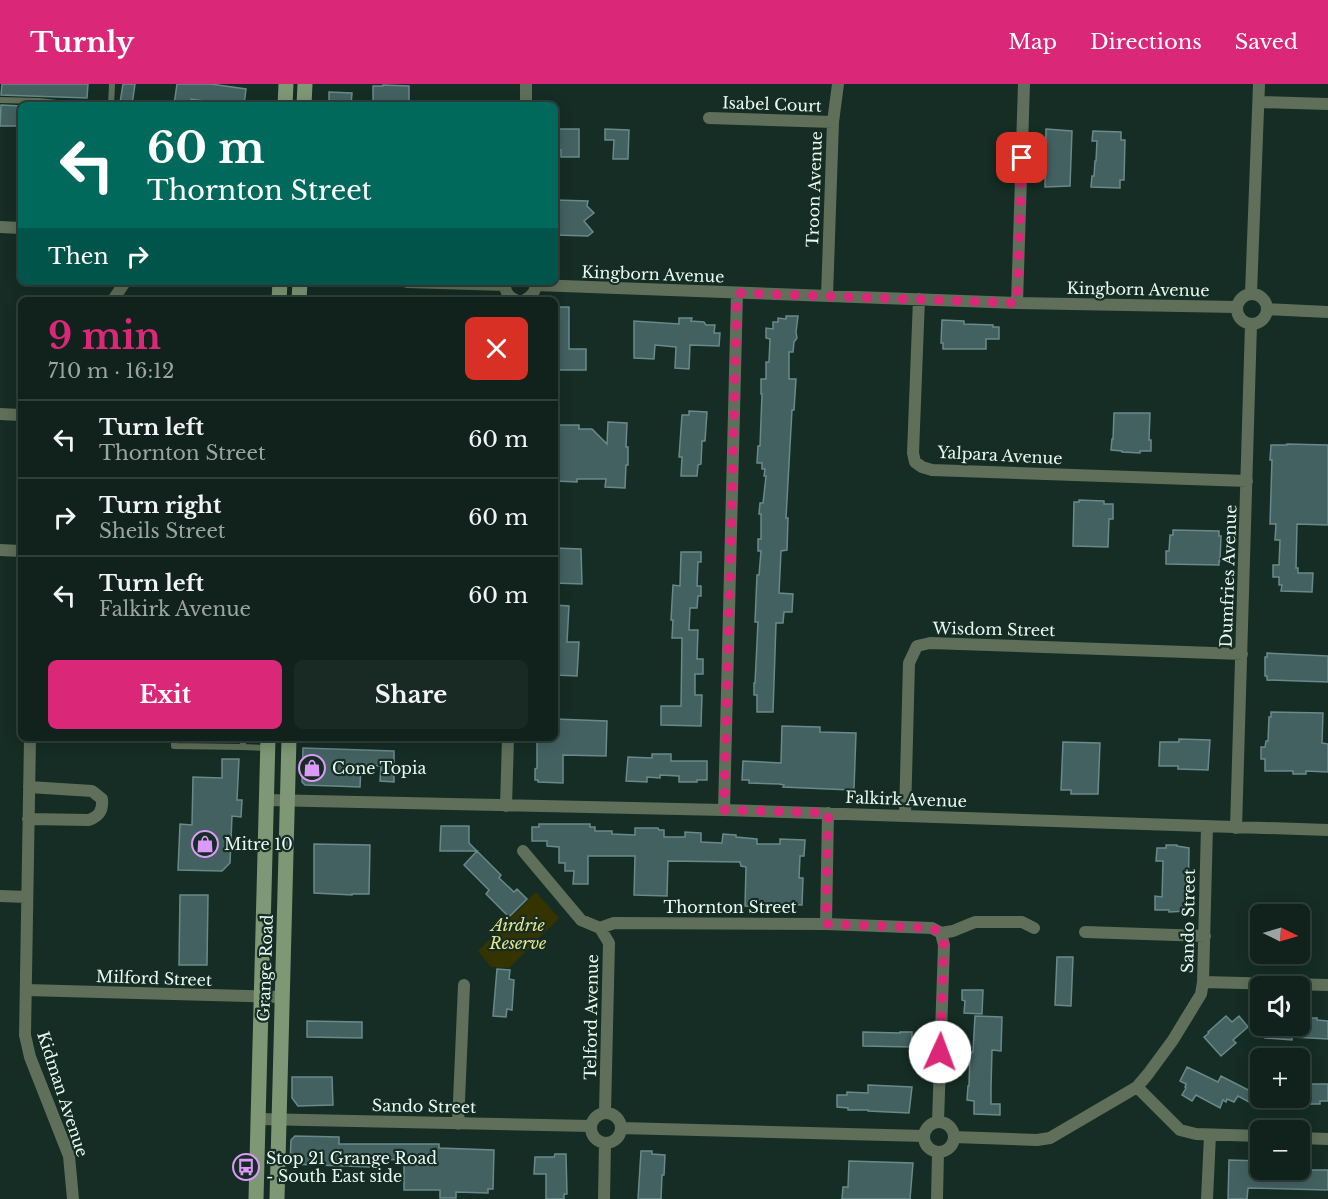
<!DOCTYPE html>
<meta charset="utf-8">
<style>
:root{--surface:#10221b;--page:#192a24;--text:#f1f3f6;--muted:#9ca4a3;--line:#303f3a;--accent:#db2777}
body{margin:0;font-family:"Libre Baskerville",serif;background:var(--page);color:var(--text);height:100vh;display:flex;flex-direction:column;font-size:22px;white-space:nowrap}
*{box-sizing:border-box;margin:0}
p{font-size:20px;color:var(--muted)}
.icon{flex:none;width:33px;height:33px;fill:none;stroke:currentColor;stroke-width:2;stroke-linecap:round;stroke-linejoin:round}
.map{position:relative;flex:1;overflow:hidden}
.side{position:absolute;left:18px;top:213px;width:540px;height:444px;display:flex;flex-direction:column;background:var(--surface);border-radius:9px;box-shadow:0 3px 15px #0003,0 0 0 2px var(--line)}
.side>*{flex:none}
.guide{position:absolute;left:18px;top:18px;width:540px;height:183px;border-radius:9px;box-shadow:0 3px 15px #0003,0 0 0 2px var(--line);background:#00695c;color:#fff;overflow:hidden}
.needle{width:39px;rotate:95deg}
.tools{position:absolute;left:1250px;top:820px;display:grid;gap:12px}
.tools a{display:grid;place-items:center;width:60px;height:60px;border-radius:9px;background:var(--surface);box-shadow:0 3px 15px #0003,0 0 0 2px var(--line);font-size:30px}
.pin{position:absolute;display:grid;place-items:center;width:51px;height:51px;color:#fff;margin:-26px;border-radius:12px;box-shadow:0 3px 9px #0006}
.me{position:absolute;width:66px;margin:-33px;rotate:2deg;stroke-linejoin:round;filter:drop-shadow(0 0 4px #0008)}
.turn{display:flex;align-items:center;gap:21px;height:126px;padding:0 30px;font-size:27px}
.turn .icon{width:78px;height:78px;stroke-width:2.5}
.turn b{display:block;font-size:42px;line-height:51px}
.then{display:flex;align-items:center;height:57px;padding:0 30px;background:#0003;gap:12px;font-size:22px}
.round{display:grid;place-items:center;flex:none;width:63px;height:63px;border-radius:9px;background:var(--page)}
.headline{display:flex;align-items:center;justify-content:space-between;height:102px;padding:0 30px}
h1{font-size:36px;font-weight:700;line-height:45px;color:var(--accent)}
.primary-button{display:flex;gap:12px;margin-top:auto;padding:12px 30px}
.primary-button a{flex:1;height:69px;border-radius:9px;background:var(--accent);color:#fff;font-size:24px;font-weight:700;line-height:69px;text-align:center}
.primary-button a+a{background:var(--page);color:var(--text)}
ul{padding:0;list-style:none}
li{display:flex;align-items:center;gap:18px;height:78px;padding:0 30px;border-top:2px solid var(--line)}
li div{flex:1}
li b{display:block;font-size:22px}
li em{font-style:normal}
header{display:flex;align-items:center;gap:36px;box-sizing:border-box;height:84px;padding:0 30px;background:var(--accent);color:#fff}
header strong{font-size:28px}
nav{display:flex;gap:33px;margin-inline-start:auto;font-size:21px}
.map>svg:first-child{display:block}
.green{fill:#353400}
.building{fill:#446162;stroke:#6a8989;stroke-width:1.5}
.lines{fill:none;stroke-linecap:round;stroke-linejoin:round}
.service{stroke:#5f6f59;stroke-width:6}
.minor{stroke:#5f6f59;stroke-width:12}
.secondary{stroke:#7e9775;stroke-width:15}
.route{stroke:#db2777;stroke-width:10;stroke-dasharray:0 18}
.labels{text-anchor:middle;stroke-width:4.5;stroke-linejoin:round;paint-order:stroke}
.street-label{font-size:16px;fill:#eaf9f2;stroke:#152d24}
.poi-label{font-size:16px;fill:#eaf9f2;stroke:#152d24;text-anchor:start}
.park-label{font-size:16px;font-style:italic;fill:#e8e78a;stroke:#152d24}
</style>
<header>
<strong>Turnly</strong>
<nav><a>Map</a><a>Directions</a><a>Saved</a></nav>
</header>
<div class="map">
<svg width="1328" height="1115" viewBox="0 0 1328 1115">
<rect width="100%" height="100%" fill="#152d24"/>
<path class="green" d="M536,808L559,834L509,884L491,883L478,867Z"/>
<path class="building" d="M2,0H88L87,14L1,11Z
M123,0H135L132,21L120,19Z
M177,0H211L246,5L244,21H232L191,15L190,21H174Z
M383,1L409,2V21H373V2H383Z
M329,8L352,9L351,21H329Z
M1,21L21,22V42H0Z
M555,45H579V73H561V66H558V57H555Z
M605,45L629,46L628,75H613L614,56H605Z
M1046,45L1072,47L1070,102L1045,103Z
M1093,47L1121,48V56H1125L1124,96H1120V104L1091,103L1092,92H1094L1095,77H1096L1097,57H1092Z
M555,116L588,117L587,122L594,129L584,137L593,148L588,152L555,151Z
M555,223H569V265H586V286H555Z
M786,232H798L796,248L797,254L794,258L793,268H789V295H796L794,326H792L786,434H788L787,466L781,467L779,509L793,510L792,528H784L783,539H776L773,628H757V611H754V599H755L758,538H755L757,491H759L761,467H758V455H761V430H759L760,419H763L766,392H764L765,385H762V379H757L758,362H760L762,310H761V295H766V278H769L770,255L766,254V244L773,245V238H778V234L786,235Z
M679,234H692L691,237L704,238L706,241H715L714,249H720L719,262L690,261L689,285L675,284L676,263L655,261L654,275L634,274V237L679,240Z
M942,236L964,237V240L993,241V243H999V255H986V265H943V259H941Z
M689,327L707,328L705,357H702L701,380L698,381L697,392H681L682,373H679L682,331H689Z
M1114,329H1150L1149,356H1151V367H1140V369L1122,368V367L1111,366L1112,355H1113Z
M608,338L627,339L626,363H628V381H626L625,404L605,403L606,395H577V398L555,397V341H579V345H592L607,360Z
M1287,360L1328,361V441L1297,440L1296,484H1298V489H1313L1312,508L1281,507L1282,501H1279V493H1273V481H1279L1280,456H1275L1276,440H1270L1272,376H1270L1271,361H1287Z
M1079,416L1104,417V420H1113V435H1109L1108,463L1073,462L1074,418H1079Z
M1173,446L1219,447V452H1221L1220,477H1219V481L1166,480V467H1169L1170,451H1173Z
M555,464L581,465L582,500L555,499Z
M681,468H701V478H698L697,502H701V512H698L697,524H690L689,546H698L697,575H703V590H695V611H702L701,642L661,641V622H681L682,554H672L673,536H671L673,501L680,502Z
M555,521L569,522L567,558H579L577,592L555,591Z
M1267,569L1328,572V598L1267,596V592H1265V573H1267Z
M1271,628L1323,629L1322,659L1328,660V688L1306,687V690H1293V687H1265V675H1261V663H1265L1266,657H1268L1269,633H1271Z
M555,635L607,637L606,672L563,671V699L538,698V696H535V685L537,684V654H555Z
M782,642L820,643V648L856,649L854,705H850V706L783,703L784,701L779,700L749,699V696H742L743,677L781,679Z
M1179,655L1210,656L1208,686L1178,685V682H1159L1160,658H1179Z
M1063,658L1100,659L1098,710H1071V706H1061Z
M303,664L394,667V698L380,697L381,682L361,681L360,703L305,701L302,698Z
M652,670H671V677H707V696H697V698H679V692L660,691V694L647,693V698L626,697L628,673L652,674Z
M222,675H239L237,716H242L241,733L232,732L230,779L222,787L178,786L180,740L192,741L193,693L222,694Z
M539,740H590V743H595V747H612V750L635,751V744H658L659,746H664V753H685V748L701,749V758L722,759L723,750L736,751V753L757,755V760H780V755L805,756L804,772H800L799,794H803L802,821L775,820V823L745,822L746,783L741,782L740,778L668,777L667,812L634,811L635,772H588V800H573L574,787H565V779H559V763L547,762V757H532V743H539Z
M441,742H469V759L501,791L499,794L514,808L517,805L527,815L509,833L486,810L489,806L464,781L477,767H440Z
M314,760L370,761L369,810H352V811L314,809Z
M1166,761H1177V762L1189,764L1188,827L1169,828V826H1155V812L1162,813L1163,777H1156L1157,764H1166Z
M180,811H208L207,881H179Z
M1057,873H1073L1071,922L1055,921Z
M497,885L510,886L509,895L514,896L512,926L507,925L506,933L493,932Z
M962,906H983L982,930L964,929L965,917L962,916Z
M975,932L1002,933L1001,967L992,966L991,1003V1020H1000V1031L974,1030V1017L967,1016L968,1002H969L970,968H973Z
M1226,932L1232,938L1239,932L1248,943L1233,956L1236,959L1221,972L1204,953L1209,949L1208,948Z
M1299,934H1317V936L1328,937V955L1292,953V956L1265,954V942H1299Z
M307,937L362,938V954L307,953Z
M863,948L900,949V948H912V963L863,962Z
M1187,983L1218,998L1221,992L1260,1012V1014H1263L1273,1019L1249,1018L1238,1012L1234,1018L1227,1015L1226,1018L1223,1016L1220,1024L1196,1011L1192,1017L1182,1011L1186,1004L1185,1003L1186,1000L1180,997Z
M292,993H332L333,1021L298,1022L292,1014Z
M1299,1000H1328V1017H1320V1020H1305V1017H1299Z
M868,1001L912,1003L909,1029L868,1027V1026H848V1024L837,1023V1011H847V1008L868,1009Z
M295,1052L339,1053V1060H439V1064L494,1066L493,1105H488V1109L456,1108V1114H440V1106H404V1076L371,1075V1083L290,1080L291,1056Z
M641,1067H652V1070L665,1071L664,1091H662L661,1115H638Z
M555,1070H566L567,1110H564V1115H546V1090H534L535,1073H554Z
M1229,1076L1260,1077V1086H1328V1106L1248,1104L1247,1115H1228Z
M849,1077L913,1079L910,1115H842L843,1103H848Z"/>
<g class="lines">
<path class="service" d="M0,16L39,17L75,21
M111,21L112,0
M174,654V662L243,663
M243,654V663L267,664"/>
<path class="minor" d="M1259,18L1328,20
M526,21V0
M709,34L833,38
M0,143L21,144
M407,198L505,201
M505,198C504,206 508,213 516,216
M536,201L1017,219L1236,223
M1251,209L1259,0
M1237 225a15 15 0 1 1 30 0a15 15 0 1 1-30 0Z
M827,212L833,38L838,0
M919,215L913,369L915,378L922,383L932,386L1247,397
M113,216L125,198
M525,216C532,212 537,207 535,198
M1017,219L1024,0
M1267,225L1328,228
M0,330L21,331
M0,466L21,467
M30,654L25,951L30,973L69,1072L73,1115
M266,716L724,726L1328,746
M506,722L508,654
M724,726L737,209
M905,731L909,579L917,562L930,559L1242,570
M28,735L89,736C99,732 103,727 102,715L92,707L29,703
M1236,744L1251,240
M523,767L581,836L600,844L609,859L605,1028
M0,812L27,813
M826,840L828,729
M600,844L614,839L826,840L932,844L941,849L953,847L975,838H1022L1034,844
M1085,848L1205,852
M1203,898L1328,901
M26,906L282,913
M1137,1003L1180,1046L1196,1050L1260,1052
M591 1044a15 15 0 1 1 30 0a15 15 0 1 1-30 0Z
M258,1035L590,1042
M924 1053a15 15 0 1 1 30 0a15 15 0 1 1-30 0Z
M938,1038L944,861L941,849
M458,1040L464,901
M621,1044L924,1052
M954,1053L1037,1056L1050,1054L1137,1003L1148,990L1173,956L1201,910L1203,898L1207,742
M1299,1054L1328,1055
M604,1115L605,1059
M937,1115L938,1069
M1207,1115L1210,1051"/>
<path class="secondary" d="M285,21L286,0
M304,21L305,0
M279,216L280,198
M299,216L300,198
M256,1115L268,654
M277,1115L289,654"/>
</g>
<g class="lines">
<path class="route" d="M940,968L944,861L941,849L932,844L826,840L828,729L724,726L737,209L1017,219L1022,74"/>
</g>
<defs>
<symbol id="shop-ring" viewBox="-11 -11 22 22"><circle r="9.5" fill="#152d24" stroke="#db9af6" stroke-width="1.5"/><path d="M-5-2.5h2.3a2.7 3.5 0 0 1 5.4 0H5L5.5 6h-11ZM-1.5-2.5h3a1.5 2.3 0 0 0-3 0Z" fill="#db9af6"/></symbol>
<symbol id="bus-ring" viewBox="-11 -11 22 22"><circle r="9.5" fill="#152d24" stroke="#db9af6" stroke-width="1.5"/><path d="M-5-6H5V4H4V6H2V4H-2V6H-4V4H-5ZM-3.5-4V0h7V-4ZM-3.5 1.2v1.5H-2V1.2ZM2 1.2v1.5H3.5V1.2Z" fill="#db9af6"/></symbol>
</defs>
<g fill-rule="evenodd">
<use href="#shop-ring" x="297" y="669" width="30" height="30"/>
<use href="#shop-ring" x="190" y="745" width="30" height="30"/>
<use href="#bus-ring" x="231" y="1068" width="30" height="30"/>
</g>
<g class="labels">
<g class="street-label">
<text transform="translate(772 20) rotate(2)" y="6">Isabel Court</text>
<text transform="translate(814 105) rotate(-88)" y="6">Troon Avenue</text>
<text transform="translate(653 190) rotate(2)" y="6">Kingborn Avenue</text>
<text transform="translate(1138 205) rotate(1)" y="6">Kingborn Avenue</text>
<text transform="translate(1000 371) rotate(3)" y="6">Yalpara Avenue</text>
<text transform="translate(1228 492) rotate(-88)" y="6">Dumfries Avenue</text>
<text transform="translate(994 545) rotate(1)" y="6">Wisdom Street</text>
<text transform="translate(906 715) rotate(2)" y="6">Falkirk Avenue</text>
<text x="730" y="829">Thornton Street</text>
<text transform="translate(1188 837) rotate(-89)" y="6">Sando Street</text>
<text transform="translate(265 884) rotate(-88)" y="6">Grange Road</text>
<text transform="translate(154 894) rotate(2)" y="6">Milford Street</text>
<text transform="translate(591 933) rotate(-89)" y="6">Telford Avenue</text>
<text transform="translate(63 1010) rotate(72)" y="6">Kidman Avenue</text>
<text transform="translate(424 1022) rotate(1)" y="6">Sando Street</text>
</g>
<g class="poi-label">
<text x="332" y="690">Cone Topia</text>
<text x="224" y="766">Mitre 10</text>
<text x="266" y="1080">Stop 21 Grange Road<tspan x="266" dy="18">- South East side</tspan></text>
</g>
<g class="park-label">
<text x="518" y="847">Airdrie<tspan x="518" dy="18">Reserve</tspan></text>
</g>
</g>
</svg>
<div class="tools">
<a><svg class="needle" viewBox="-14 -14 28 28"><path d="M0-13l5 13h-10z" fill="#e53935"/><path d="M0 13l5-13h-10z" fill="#9ca4a3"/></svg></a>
<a><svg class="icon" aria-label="sound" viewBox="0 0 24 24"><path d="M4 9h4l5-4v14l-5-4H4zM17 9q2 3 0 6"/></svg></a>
<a>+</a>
<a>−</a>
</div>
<div class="pin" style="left:1022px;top:74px;background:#d93025"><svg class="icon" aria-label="arrive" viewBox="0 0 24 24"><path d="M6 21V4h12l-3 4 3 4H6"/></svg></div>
<svg class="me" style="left:940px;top:968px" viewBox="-20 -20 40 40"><circle r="19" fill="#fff"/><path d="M0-13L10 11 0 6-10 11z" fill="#db2777"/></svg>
<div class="guide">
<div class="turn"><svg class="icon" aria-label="left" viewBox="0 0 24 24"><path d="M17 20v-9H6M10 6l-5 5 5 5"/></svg><div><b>60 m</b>Thornton Street</div></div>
<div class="then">Then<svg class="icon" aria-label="right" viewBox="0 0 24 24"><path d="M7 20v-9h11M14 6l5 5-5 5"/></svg></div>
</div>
<section class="side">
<div class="headline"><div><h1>9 min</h1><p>710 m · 16:12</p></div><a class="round" style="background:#d93025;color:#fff"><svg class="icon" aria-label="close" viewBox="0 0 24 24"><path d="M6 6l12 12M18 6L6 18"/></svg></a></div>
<ul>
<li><svg class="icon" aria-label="left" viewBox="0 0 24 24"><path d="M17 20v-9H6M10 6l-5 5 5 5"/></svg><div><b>Turn left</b><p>Thornton Street</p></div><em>60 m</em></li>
<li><svg class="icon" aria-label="right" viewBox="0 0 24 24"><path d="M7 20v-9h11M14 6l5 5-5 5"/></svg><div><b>Turn right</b><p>Sheils Street</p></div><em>60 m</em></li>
<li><svg class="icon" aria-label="left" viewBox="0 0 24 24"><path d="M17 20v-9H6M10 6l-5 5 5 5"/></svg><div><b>Turn left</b><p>Falkirk Avenue</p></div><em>60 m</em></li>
</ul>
<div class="primary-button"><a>Exit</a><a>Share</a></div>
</section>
</div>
